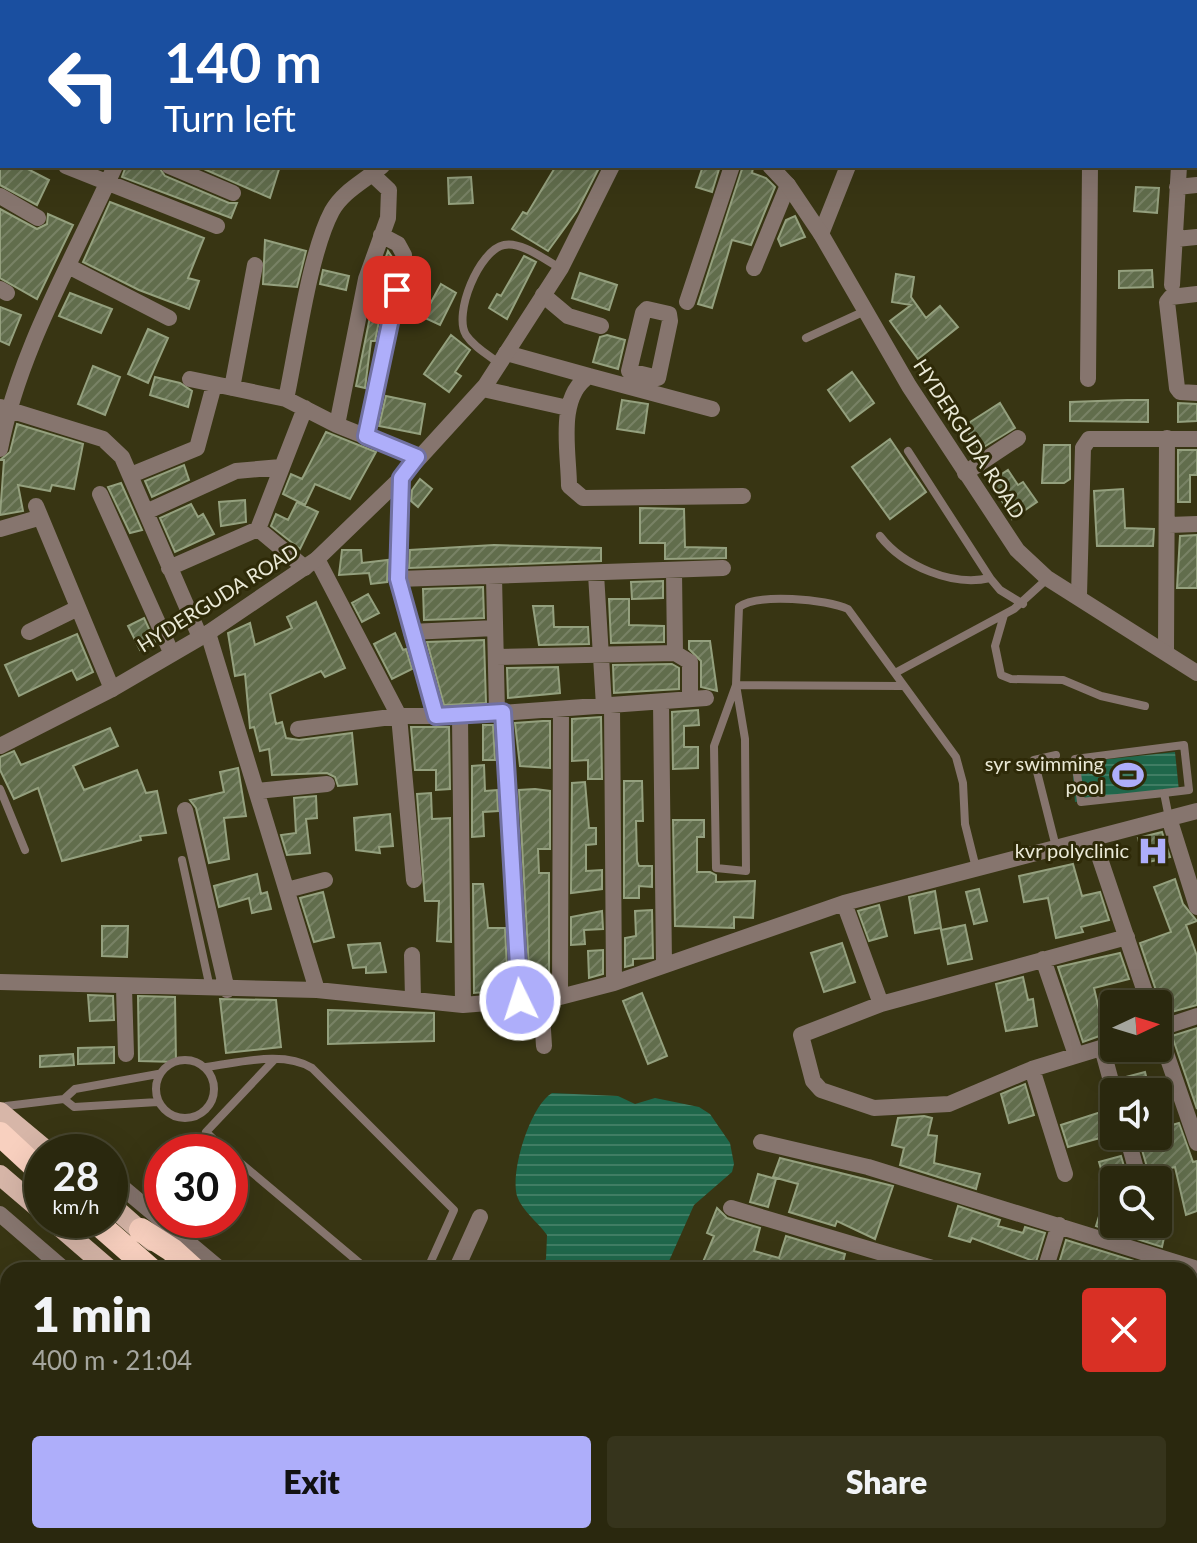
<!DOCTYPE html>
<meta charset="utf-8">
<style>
:root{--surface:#2a280e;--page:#36341c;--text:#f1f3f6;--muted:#a5a69e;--line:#46442e;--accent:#aeaefa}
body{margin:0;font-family:Lato,sans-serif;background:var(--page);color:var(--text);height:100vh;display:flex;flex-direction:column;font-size:30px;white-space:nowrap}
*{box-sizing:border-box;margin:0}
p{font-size:26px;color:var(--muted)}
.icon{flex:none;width:44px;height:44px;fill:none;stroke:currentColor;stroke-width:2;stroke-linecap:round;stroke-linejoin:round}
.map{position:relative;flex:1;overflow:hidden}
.panel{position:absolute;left:0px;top:1262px;width:1198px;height:282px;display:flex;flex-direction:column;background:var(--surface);border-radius:24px 24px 0 0;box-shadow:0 8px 32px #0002,0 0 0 2px var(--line)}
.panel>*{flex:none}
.hud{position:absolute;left:0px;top:0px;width:1198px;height:168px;box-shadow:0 8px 32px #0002,0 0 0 2px var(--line);background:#1a4fa0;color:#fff;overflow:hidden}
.needle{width:52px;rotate:86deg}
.buttons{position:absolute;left:1100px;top:990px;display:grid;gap:16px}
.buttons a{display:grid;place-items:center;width:72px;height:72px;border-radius:8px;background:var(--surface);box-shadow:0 8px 32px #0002,0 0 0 2px var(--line);font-size:40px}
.speed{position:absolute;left:24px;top:1134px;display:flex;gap:16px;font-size:40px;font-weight:700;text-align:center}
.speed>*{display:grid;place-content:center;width:104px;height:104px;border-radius:50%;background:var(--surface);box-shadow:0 8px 32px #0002,0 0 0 2px var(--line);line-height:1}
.speed small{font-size:20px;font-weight:400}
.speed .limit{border:12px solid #d22;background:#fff;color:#111}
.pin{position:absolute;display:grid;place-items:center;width:68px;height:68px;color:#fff;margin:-34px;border-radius:16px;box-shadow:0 4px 12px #0006}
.me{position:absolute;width:88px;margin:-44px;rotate:356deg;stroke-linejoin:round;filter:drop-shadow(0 0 6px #0008)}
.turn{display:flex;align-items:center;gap:28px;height:168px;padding:0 32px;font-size:36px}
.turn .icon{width:104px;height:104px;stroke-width:2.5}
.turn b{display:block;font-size:56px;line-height:68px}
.round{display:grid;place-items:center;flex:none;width:84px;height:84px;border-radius:8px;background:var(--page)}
.headline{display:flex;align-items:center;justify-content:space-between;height:136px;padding:0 32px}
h1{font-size:48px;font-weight:800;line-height:60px}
.action{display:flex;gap:16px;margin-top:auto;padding:16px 32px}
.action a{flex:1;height:92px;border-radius:8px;background:var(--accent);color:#111;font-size:32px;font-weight:800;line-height:92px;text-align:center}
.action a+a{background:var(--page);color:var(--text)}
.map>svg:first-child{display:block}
.park{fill:url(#park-dots)}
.water{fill:url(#water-rules)}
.building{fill:url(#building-hatch);stroke:#94a07e;stroke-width:2}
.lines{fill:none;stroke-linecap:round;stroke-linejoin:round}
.service{stroke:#86756e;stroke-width:8}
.minor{stroke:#86756e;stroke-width:16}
.tertiary{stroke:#86756e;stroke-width:16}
.primary{stroke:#d7b6a8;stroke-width:20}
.motorway{stroke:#f8d0bf;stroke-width:24}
.route-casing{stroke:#7171a2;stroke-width:20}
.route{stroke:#aeaefa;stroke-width:14}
.labels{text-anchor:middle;stroke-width:6;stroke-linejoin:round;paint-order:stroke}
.street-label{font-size:20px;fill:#eae9d6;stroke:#2e2a08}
.poi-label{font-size:20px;fill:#eae9d6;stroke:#2e2a08;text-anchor:end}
</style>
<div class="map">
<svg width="1197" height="1543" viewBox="0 0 1197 1543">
<defs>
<pattern id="park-dots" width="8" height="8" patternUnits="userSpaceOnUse" patternTransform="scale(2)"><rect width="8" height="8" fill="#7f3865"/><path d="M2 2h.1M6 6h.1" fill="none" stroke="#91557a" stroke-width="1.8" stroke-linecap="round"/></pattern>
<pattern id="water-rules" width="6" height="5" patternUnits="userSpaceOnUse" patternTransform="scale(2)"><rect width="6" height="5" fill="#1f674b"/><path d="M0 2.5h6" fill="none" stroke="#407d64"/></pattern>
<pattern id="building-hatch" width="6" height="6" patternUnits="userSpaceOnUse" patternTransform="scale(2)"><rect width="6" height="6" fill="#616d4c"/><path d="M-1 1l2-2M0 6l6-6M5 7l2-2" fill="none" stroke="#788265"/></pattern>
</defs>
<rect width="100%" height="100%" fill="#383513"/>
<path class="park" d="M1190,1481L1197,1482V1543H1077L1086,1536H1190Z"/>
<path class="water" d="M1175,752L1179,791L1075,802L1072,763Z
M552,1093L618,1096L635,1104L655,1098L699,1107L710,1114L730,1143L734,1164L732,1172L694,1205L665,1270H538L546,1259L547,1235C538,1222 522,1211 517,1196C510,1172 530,1106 552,1093Z"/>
<path class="building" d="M0,166H22L49,180L37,205L0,185Z
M126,166H158L165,176L229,203H237L231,218L122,177Z
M197,166H280L270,198Z
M556,166H600L577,211L548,251L512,229L523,212L527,214Z
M703,166H720L712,192L696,187Z
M743,166L753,168L752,173L766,178L775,187L751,245L732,240L712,308L698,304Z
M471,177L473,203L449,204L448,178Z
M1136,187L1159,188L1157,213L1134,211Z
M110,202L204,238L188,278L199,281L189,309L139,290L83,262Z
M0,209L37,229L47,224L48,214L73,225L37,299L0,278Z
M795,216L805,237L781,246L778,239L786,220Z
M265,240L306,251L297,287L263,284Z
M388,251L392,257L375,341H371L365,388L356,386L377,282Z
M524,256L536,262L507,319L489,308L497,294L501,296Z
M323,270L349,276L346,290L320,284Z
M1152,270L1153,287L1119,288V271Z
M580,273L617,285L609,310L572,298Z
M896,274L914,277L911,297L926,318L940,306L958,327L918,359L890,321L911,305L892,302Z
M441,284L456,293L440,325L423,317Z
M409,285L420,287L415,315L403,313Z
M70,293L112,309L101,333L59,316Z
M0,307L21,315L9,345L0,341Z
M148,329L168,338L148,383L128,374Z
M451,335L470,350L455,372L461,376L449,392L424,374Z
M607,335L625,340L618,369L593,362L600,337Z
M93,366L120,377L105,415L78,404Z
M852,372L874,403L850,421L828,390Z
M155,377L180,383L192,391L188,407L150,395Z
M386,396L425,404L420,434L379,426Z
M622,400L648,404L644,433L617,429Z
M1127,400H1148V422L1070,421V402Z
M1000,403L1015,428L979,450L964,426Z
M1178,403L1197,404V421L1178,422Z
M17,424L83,444L74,489L52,485L50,491L18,485L23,511L0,515L4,460H0L10,452Z
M326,432L376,452L350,499L315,484L305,505L283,494L291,474L302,479Z
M890,439L926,492L890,519L852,467Z
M1044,445H1070V479L1064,483H1042Z
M1178,450H1197V475H1190V502H1178Z
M184,465L189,480L152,497L145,481Z
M1008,470L1018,485L1023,482L1037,502L1012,519L991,481Z
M420,479L432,489L418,507L411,501L412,490Z
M121,483L142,530L130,533L108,487Z
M1123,489L1125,528L1154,529L1153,546H1097L1094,491Z
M245,500L246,522L221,526L219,502Z
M297,502L318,512L300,549L271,526L276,514L288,520Z
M191,504L198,517L203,514L214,534L175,552L160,518Z
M640,508L684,509L685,547L726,548V558L665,559V543H640Z
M1197,535V588H1177L1180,536Z
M494,545L601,548V561L409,568L410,550Z
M342,550H361L362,563L388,560L387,582L371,584L369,573L339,575Z
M663,581V598L632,599L631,582Z
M483,587L484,618L424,620L423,589Z
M368,594L379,613L362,622L352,603Z
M609,599H629V625L664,626V642L611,643Z
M316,602L345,668L325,677L321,671L270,694L276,724L282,722L286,738L299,740L352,733L357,784L338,786L335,777L327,773L272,775L269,749L260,751L254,727L250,728L245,674L235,676L228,633L250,623L255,645L292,628L287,617Z
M533,606H553L554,627H588L589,644L539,645Z
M144,618L155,642L140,650L128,626Z
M395,633L403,650L406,649L412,669L392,679L374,644Z
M77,634L93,672L77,680L72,670L19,696L5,665Z
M484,640L486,703L444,705L427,642Z
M689,641H710L717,691L701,687V661L689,649Z
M672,664L679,668V689L614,693L613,665Z
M558,667L560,693L508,698L507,668Z
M698,710L699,725L684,726V747H698V768L673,769L672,712Z
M601,717L602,779H588V760L572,761V719Z
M543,721H550V768L520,766L515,723Z
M483,725H493L495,760H483Z
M411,727H449L450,789L436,790V770H415Z
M110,728L118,746L73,766L84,790L137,770L146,793L157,791L166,833L140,836L141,840L62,861L38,788L14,799L0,770V757L14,751L21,765Z
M484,765L485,791L497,790L498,811L483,812L484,836L472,837V766Z
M238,768L246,816L224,818L229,859L209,863L196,808L190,800L224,792L220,772Z
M624,781H642L643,821H636L637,861L639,866H652V887L639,886V898H624Z
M585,782L589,828H596V844L586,845V871L602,870V889L571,893L572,783Z
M535,789L550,791V849H538L539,873H549V987L530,988L519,790Z
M431,793L432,819L450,818L451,942L437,941L439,901H425L417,794Z
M316,796L317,818L306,819L310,853L287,855L281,835L296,833L294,798Z
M390,814L393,846L379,847L380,853L356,850L354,818Z
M673,820H704V837H697V872H710L716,875V882L755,881L753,918L734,917V928L675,926Z
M1162,832L1170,857L1144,863L1138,838Z
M1073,864L1082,896L1100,892L1109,920L1081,927L1083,932L1056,938L1048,898L1024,902L1019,876Z
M257,874L261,894L267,892L271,909L252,913L249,898L219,907L214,886Z
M1175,879L1183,904L1197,921L1186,925L1197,956V1005L1164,1014L1140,943L1171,932L1154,887Z
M473,884H483L488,928H505L508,990L474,993Z
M979,889L987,921L974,924L966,892Z
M935,891L941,928L915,933L909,897Z
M323,892L334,937L314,942L300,898Z
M879,905L887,936L869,941L858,911Z
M652,910L653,958L633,959V965L625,967V938L636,936L635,911Z
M602,911L603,929L584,930L585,944L571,945V917Z
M965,925L972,959L948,964L941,930Z
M102,926H128L127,957L102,956Z
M380,943L386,972L366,973V967L353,968L348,945Z
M842,943L855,982L824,992L811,953Z
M603,950V974L589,978L588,951Z
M1120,953L1129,979L1094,988L1100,1014L1108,1012L1113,1031L1083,1042L1058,967Z
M1023,977L1028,1000L1033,999L1037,1026L1006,1031L996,984Z
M642,993L667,1056L648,1064L623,1001Z
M88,995L113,996L114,1020L90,1021Z
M138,996L175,997L176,1062L139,1061Z
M220,999L276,1000L281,1047L226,1053Z
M328,1010L434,1013V1041L328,1044Z
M1197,1028V1109L1172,1036Z
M114,1047V1063L78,1064V1048Z
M73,1054L74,1065L40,1067V1056Z
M1145,1072L1150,1092H1125L1122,1078Z
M1025,1084L1034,1115L1009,1123L1001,1094Z
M1107,1110L1114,1134L1068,1147L1061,1125Z
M924,1116L932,1118L928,1135L937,1136L934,1163L980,1174L976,1189L900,1165L904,1148L892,1145L898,1118Z
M1179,1123L1193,1162L1197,1161V1211L1186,1215L1175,1167L1149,1174L1138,1136H1158V1129Z
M1121,1156L1128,1180H1114V1224H1158V1202L1171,1205L1162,1247L1096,1226L1107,1190L1099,1162Z
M780,1158L893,1186L875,1239L837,1221L835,1226L789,1212L798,1184L773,1177Z
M758,1174L776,1179L768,1207L750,1202Z
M958,1206L1000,1220L998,1226L1023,1233L1025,1227L1045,1233L1036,1262L972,1238L970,1242L949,1236Z
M717,1208L727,1218L760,1228L754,1251L779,1258L786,1236L845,1254L841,1270H813L781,1261L778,1270H722L703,1262L714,1236L707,1233Z
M1066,1240L1157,1268V1270H1057Z"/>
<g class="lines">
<path class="service" d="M806,338L865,311
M499,363C488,355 474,347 466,335C453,314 479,250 504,245C521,241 545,260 560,268
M908,451L990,578L1000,590L1023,604
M880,536C903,566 953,587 990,578
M1004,615L995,646L1001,675L1011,679L1063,680L1101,696L1145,706
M895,673L1014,609L1047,579
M901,686L736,685L745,739L746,871L716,868L714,746L736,685L739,607C757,593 827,599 848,609L956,757L963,783L965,824L976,868
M1056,755L1034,760L1056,847
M0,789L25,850
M1164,793L1081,802L1075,759L1184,745L1189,790L1164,793L1169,818
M182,860L210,988
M156 1089a29 29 0 1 1 58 0a29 29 0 1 1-58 0Z
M206,1067C239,1063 283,1050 312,1068L454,1210L427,1270
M64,1099L74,1107L158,1102
M6,1106L64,1099L75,1089L158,1074
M227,1152L206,1132L274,1060
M230,1154L368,1270
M265,1543L269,1536"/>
<path class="minor" d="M16,0L17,2
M673,0V2
M700,0L701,2
M1182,0V2
M187,2L188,0
M268,2L269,0
M379,2L380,0
M529,2V0
M653,2L661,0
M876,2V0
M1088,2V0
M0,37L2,36
M1196,103H1197
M66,166L217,226
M169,166L233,193
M1177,187L1197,185
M0,196L38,218
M821,234L848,166
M1176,239L1197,237
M68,266L169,318
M754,268L788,185
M1172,285L1179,166
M0,289L7,293
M1197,294L1171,297L1167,302L1177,388L1180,392L1197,393
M543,295L568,316L601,326
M687,302L732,166
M506,353L589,376
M190,379L286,399L337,425L417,457
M1088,379L1090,166
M232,388L255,265
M483,389L568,408
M646,390L650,376L658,378L670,321L669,314L647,309L643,313L629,371L650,376
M286,399C297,349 309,254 332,211C343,191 365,181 382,166
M0,407L103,439L122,457L200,637
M712,409L589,376C556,397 569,453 569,486L583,498L743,496
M337,425L366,279L388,218L389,190L372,174
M366,436L404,255L398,244L381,235
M0,449C19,350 74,258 115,166
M965,473L1018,438
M131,475L197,448L214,385
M401,478L398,579L436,716
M100,494L171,652
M36,506L112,689
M146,512L236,471L281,467
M1169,525L1197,524
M0,529L38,518
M258,529L305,408
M258,529L305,568
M317,559L399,716L414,880
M169,568L258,529
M674,571L675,653L690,662V699
M596,574L604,706
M494,577L497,713
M398,579L723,568
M1079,595L1083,448L1089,439H1197
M29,632L78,608
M411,632L495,628
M208,633L317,990
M1166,651L1167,438
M496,657L675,653
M661,702L664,965
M612,705L614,983
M503,712L520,1000
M460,716L463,1005
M298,729L399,716H460L706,698
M257,791L327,784
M185,810L227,990
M1169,818L1197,907
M1093,838L1149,1004
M287,890L325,880
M844,903L881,1004
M412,955L413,999
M1043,959L1076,1055
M0,982L317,990L463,1005L560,997L614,983L844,903L1197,811
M124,988L126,1054
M560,997L561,709
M541,998L544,1046
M1158,1029L1197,1016
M1158,1030L1197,1143
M1114,1044L1032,1069L949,1104L874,1108L821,1090L813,1081L801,1035L881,1004L1127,937
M1102,1048L1114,1092
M1032,1069L1065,1174
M1127,1136L1139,1180
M761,1142L868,1167L1197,1269
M60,1152H79
M110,1177L221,1270
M731,1208L939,1270
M456,1270L480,1217
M1045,1270L1059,1225
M1190,1353L1197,1355
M1190,1428L1197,1430
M507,1536L515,1543
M635,1536L643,1543
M809,1536L830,1543
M538,1543L543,1536
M696,1543L699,1536
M784,1543L786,1536
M958,1543L960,1536"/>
<path class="tertiary" d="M770,166L788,185L821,234L909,386L1017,550L1047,578L1197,673
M0,746L112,689L208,633L317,559L401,478L485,386L561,268L612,166
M0,1214L65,1270"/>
<path class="primary" d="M0,1112L48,1152
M0,1175L42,1211
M110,1204L152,1241
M52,1220L110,1270"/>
<path class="motorway" d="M0,1134L42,1173
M94,1220L151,1270
M141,1230L172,1250L194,1270
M396,1536L405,1543
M428,1536L435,1543
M455,1536L463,1543
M487,1536L494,1543"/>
</g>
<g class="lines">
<defs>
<path id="route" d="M397,290L366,436L417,457L401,478L398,579L436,716L503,712L520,1000"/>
</defs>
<use href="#route" class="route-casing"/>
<use href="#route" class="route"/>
</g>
<defs>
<symbol id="stadium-bare" viewBox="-9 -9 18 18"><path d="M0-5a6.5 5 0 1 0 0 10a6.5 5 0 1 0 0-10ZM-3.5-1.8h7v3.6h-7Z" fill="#aeaefa" stroke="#2e2a08" stroke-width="2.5" paint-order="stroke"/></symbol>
<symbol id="hospital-bare" viewBox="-9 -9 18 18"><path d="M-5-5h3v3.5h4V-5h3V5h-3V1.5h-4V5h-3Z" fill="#aeaefa" stroke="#2e2a08" stroke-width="2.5" paint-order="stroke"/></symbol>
</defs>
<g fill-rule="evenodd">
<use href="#stadium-bare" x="1106" y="753" width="44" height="44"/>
<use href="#hospital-bare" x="1131" y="829" width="44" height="44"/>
</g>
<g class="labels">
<g class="street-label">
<text transform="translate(969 439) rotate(57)" y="7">HYDERGUDA ROAD</text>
<text transform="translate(218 598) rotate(-32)" y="7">HYDERGUDA ROAD</text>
</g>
<g class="poi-label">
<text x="1104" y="771">syr swimming<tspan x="1104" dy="23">pool</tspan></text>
<text x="1129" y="858">kvr polyclinic</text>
</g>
</g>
</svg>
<div class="buttons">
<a><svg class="needle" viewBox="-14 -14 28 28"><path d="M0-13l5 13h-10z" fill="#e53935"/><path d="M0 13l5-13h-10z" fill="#a5a69e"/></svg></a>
<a><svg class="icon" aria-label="sound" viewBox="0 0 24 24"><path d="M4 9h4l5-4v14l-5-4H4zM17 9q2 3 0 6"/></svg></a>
<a><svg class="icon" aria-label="search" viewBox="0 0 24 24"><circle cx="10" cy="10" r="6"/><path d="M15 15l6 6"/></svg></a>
</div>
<div class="speed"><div>28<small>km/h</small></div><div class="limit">30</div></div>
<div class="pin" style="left:397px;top:290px;background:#d93025"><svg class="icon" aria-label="arrive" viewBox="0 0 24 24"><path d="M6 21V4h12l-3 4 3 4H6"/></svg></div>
<svg class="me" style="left:520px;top:1000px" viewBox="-20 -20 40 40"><circle r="17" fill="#aeaefa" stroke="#fff" stroke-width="3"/><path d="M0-11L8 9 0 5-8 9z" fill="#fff"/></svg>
<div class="hud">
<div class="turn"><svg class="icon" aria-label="left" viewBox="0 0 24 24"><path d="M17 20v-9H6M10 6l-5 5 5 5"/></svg><div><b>140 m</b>Turn left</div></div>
</div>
<section class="panel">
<div class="headline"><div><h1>1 min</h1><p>400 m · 21:04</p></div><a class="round" style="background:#d93025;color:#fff"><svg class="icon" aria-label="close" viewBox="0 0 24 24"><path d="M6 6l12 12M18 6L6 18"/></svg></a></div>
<div class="action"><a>Exit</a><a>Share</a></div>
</section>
</div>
